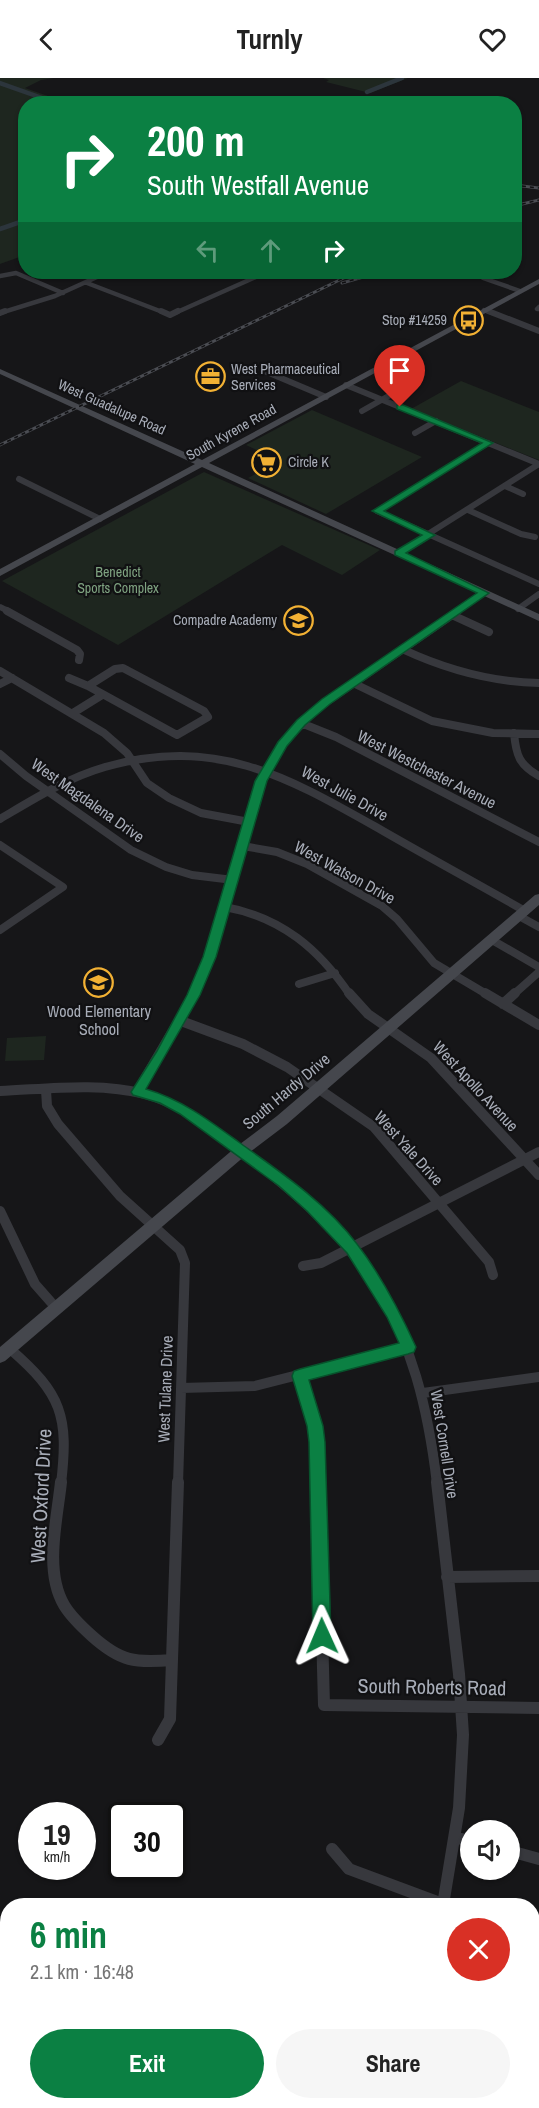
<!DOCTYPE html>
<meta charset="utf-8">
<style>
:root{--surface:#fff;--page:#f6f6f6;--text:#222;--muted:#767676;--accent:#0b8043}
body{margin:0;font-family:"Archivo Narrow",sans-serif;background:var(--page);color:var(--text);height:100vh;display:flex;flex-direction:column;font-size:22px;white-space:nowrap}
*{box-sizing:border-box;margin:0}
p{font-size:20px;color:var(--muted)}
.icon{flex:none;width:33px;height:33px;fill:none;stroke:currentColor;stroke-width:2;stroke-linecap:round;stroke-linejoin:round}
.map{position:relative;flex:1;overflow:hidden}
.drawer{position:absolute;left:0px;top:1820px;width:540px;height:212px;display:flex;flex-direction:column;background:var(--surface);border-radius:24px 24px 0 0;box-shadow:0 2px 4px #0004}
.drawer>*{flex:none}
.top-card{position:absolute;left:18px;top:18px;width:504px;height:183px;border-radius:24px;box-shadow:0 2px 4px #0004;background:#0b8043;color:#fff;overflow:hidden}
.buttons{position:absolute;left:460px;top:1742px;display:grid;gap:12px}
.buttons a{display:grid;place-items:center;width:60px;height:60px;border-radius:50%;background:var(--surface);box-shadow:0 2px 4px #0004;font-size:30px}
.speed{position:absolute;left:18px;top:1724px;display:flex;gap:12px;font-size:30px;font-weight:700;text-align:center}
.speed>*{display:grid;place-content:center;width:78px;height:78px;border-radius:50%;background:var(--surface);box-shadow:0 2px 4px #0004;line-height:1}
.speed small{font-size:15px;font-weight:400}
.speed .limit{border:3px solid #111;border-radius:9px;background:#fff;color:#111}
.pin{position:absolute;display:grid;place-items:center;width:51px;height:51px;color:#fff;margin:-62px -26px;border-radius:50% 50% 50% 0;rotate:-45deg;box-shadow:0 0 6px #0007}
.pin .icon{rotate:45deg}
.me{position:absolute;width:66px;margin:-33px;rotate:359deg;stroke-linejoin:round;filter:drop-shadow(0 0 4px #0008)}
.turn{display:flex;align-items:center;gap:21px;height:126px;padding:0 30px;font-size:27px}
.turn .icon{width:78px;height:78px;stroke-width:2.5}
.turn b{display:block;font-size:42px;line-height:51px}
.lanes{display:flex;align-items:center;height:57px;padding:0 30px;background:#0003;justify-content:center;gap:30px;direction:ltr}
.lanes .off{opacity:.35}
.round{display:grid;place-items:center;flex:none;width:63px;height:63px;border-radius:32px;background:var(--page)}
.head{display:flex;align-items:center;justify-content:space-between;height:102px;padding:0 30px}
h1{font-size:36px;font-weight:700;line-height:45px;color:var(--accent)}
.button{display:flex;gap:12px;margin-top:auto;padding:12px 30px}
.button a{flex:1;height:69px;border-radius:36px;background:var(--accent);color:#fff;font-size:24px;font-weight:700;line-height:69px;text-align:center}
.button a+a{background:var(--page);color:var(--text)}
header{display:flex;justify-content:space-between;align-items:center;height:78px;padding:0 30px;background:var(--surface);font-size:27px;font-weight:700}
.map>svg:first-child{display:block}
.green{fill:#1e261f}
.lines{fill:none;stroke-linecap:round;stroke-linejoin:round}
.canal{stroke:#2c353c;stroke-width:4.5}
.street-far4{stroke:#37383d;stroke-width:4.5}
.street-far3{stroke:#37383d;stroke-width:6}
.street-far2{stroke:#37383d;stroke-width:8}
.street-far1{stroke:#37383d;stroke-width:10}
.street{stroke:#37383d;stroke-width:12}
.secondary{fill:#45474d;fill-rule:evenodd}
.rail-casing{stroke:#4a4c52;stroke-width:3}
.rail{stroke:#111113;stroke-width:1.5;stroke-dasharray:4;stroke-linecap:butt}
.route{fill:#0b8043;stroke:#07532c;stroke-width:1.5}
.labels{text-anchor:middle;stroke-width:4.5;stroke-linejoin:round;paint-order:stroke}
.far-poi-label{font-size:14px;fill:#a8adb8;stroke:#111113;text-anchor:end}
.far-street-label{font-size:14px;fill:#a8adb8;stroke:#111113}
.far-park-label{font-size:14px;fill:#7fa381;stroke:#111113}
.street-label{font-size:16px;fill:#a8adb8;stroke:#111113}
.poi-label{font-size:16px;fill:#a8adb8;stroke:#111113}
.near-street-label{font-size:20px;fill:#a8adb8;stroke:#111113}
</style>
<header><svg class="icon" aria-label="back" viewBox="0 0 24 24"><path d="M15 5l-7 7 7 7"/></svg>Turnly<svg class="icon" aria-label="heart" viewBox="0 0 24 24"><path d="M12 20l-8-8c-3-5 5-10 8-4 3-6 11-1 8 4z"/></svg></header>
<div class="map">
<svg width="539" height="2030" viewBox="0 0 539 2030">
<rect width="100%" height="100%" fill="#161618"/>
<path class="green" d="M0,0H54L41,2L25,10L68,25L26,26L25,177L0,186Z
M323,0H408L370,15L326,4L329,2Z
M461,303L539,334V382L411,331Z
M312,332L422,379L326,436L248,400L280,383L246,367Z
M204,394L380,472L342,497L282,467L118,567L2,503Z
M46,958L44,982L5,983L7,960Z
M539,1987V2030H510L514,2024H532L533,1996Z"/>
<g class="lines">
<path class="canal" d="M0,5L59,26
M367,14L402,0
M0,151L26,142"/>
<path class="street-far4" d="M0,198L16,195L63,215
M483,200L520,213
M87,205L165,235
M539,229L537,231H539
M484,232L492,235
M0,235L55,218L108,194
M175,235L267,194"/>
<path class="street-far3" d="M161,233L170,237L178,233
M488,233L539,253
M0,235L5,233
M262,292L326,319
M346,307L539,386
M362,333L415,303
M415,355L436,343
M19,401L100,441
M505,408L523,416
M468,432L521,456L535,459
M377,433L539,506
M377,433L488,365
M398,475L539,386
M0,529L10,534
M518,531L539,516
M456,534L484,515"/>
<path class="street-far2" d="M7,533L77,572L80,576L79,582
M452,537L489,554
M402,571C447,592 490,604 539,605
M123,590L204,633L208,639L177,657L88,608L115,591Z
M0,593L104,655L127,675L147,705L169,720L201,735L249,744
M69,600L88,608
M353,605L432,643L493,655L539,656
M0,606L12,600
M73,635L102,617
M301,645L336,659L539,764
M514,655C516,677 519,687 539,698
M0,676L26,698L131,772L166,789L192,797L233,802
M0,741C34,721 67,700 105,689C218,657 289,700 383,753C430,780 478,806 525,833
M0,767L63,809L0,852
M243,768L277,774L307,786L382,828L397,841L434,885L488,917
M225,829C281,839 319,871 350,917
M519,838L539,849
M492,862L539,889
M299,906L335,895
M194,917L209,879L261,703L282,666L318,630L458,533
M513,917L539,894"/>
<path class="street-far1" d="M349,915L368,936L431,980L539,1097
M485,915L539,947
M503,926L515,915
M181,943L243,966L287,989L374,1049L489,1184L493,1197
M46,1012L47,1028L58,1046L120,1118L180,1172L185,1185L178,1406
M0,1013C48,1011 98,1004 145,1016C182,1026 208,1049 238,1071C368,1166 418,1244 437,1406
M137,1014L195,915
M0,1133L35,1206L57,1231
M303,1188L321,1185L539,1074
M10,1271C62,1316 69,1338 61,1406
M300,1298C312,1336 317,1366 318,1406
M181,1310L255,1308L408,1269
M423,1315L539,1299"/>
<path class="street" d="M61,1404C57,1442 44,1493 64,1527C71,1539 82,1549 92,1558C121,1584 135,1585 172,1582
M318,1404L324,1627L539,1630
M437,1404L459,1596L463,1657L459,1730L443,1827
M447,1499L539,1498
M158,1662L170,1641L178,1404
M457,1760L471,1763
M332,1771L349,1791L443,1826
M510,1773L539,1781
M354,2030L359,2024"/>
<path class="secondary" d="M539,201V206L209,385L539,536V543L202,389L0,498V491L195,386L0,296V291L202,382Z
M539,816V827L287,1046L246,1077L5,1283L0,1285V1269L236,1069L277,1038L535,817Z"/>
<defs>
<path id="rail" d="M514,107L539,110
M514,128L539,122
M342,205L381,194
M0,367L356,194"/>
</defs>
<use href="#rail" class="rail-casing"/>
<use href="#rail" class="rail"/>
</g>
<path class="route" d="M397,327H403L493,365L384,433L435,457L406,475L489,515L330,626L305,647L287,668L267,703L216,879L200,917L146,1011C183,1022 210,1043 240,1065C282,1095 326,1125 357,1166C381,1197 400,1234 416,1269L414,1274L408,1276L309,1302L323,1348L325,1364L331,1558L328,1564L322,1567L316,1564L313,1558L309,1364L307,1348L292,1298L294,1293L300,1291L399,1265L387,1239L347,1175L307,1133L279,1108L180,1036L160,1025L133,1017L131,1014L157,973L187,917L203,879L255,703L278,664L297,642L322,621L477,515L395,477V473L422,457L372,433L482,365L397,331Z"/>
<defs>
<symbol id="bus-ring" viewBox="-11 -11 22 22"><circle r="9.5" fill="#111113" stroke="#f2b134" stroke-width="1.5"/><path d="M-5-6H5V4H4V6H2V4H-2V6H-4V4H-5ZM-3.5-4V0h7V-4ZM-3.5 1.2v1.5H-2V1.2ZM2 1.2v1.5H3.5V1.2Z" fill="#f2b134"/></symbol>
<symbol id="office-ring" viewBox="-11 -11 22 22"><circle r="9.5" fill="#111113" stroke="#f2b134" stroke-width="1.5"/><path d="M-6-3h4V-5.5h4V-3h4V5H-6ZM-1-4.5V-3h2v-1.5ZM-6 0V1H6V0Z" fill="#f2b134"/></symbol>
<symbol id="supermarket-ring" viewBox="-11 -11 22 22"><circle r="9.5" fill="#111113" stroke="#f2b134" stroke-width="1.5"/><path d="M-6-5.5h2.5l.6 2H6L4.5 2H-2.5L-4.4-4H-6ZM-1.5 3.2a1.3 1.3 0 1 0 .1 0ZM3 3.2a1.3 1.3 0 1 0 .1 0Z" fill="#f2b134"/></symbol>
<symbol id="school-ring" viewBox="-11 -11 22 22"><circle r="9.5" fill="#111113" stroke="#f2b134" stroke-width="1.5"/><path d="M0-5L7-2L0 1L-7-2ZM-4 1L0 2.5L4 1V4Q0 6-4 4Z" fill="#f2b134"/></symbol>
</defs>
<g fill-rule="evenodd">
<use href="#bus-ring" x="452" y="226" width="33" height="33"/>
<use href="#office-ring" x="194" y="282" width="33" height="33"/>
<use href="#supermarket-ring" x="250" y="368" width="33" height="33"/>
<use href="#school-ring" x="282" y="526" width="33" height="33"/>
<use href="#school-ring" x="82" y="888" width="33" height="33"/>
</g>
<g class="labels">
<g class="far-poi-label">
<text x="447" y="247">Stop #14259</text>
<text x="231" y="296" text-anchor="start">West Pharmaceutical<tspan x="231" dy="16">Services</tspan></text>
<text x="288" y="389" text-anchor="start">Circle K</text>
<text x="277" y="547">Compadre Academy</text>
</g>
<g class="far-street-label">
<text transform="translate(112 329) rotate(24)" y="5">West Guadalupe Road</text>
<text transform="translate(231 354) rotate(-29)" y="5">South Kyrene Road</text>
</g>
<g class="far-park-label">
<text x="118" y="499">Benedict<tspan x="118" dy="16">Sports Complex</tspan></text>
</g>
<g class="street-label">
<text transform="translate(427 691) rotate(27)" y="6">West Westchester Avenue</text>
<text transform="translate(345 715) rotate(29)" y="6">West Julie Drive</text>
<text transform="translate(88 722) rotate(35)" y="6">West Magdalena Drive</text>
<text transform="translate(345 794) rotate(29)" y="6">West Watson Drive</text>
<text transform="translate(476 1008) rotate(47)" y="6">West Apollo Avenue</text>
<text transform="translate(286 1013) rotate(-40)" y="6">South Hardy Drive</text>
<text transform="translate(409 1070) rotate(48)" y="6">West Yale Drive</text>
<text transform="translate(165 1311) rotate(-88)" y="6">West Tulane Drive</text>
<text transform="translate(445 1366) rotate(81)" y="6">West Cornell Drive</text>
</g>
<g class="poi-label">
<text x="99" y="939">Wood Elementary<tspan x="99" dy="18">School</tspan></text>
</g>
<g class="near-street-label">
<text transform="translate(41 1418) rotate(-87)" y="7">West Oxford Drive</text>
<text transform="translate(432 1609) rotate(1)" y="7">South Roberts Road</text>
</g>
</g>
</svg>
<div class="buttons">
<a><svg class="icon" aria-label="sound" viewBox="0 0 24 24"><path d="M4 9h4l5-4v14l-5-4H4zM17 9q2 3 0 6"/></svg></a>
</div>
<div class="speed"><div>19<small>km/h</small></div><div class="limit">30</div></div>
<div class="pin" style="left:400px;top:329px;background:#d93025"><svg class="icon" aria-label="arrive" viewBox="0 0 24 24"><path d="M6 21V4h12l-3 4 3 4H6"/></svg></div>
<svg class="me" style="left:322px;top:1558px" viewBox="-20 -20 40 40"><path d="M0-17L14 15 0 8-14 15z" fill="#0b8043" stroke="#fff" stroke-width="4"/></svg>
<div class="top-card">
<div class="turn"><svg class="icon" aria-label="right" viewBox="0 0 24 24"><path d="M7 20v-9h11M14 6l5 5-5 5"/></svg><div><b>200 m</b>South Westfall Avenue</div></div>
<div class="lanes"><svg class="icon off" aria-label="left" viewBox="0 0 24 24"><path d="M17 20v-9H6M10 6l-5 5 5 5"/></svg><svg class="icon off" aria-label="ahead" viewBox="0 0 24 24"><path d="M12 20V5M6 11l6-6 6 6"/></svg><svg class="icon" aria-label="right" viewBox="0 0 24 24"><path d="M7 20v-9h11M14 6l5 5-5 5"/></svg></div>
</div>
<section class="drawer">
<div class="head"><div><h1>6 min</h1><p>2.1 km · 16:48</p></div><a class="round" style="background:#d93025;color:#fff"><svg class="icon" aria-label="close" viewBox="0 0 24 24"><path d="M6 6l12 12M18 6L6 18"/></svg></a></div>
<div class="button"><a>Exit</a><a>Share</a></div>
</section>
</div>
